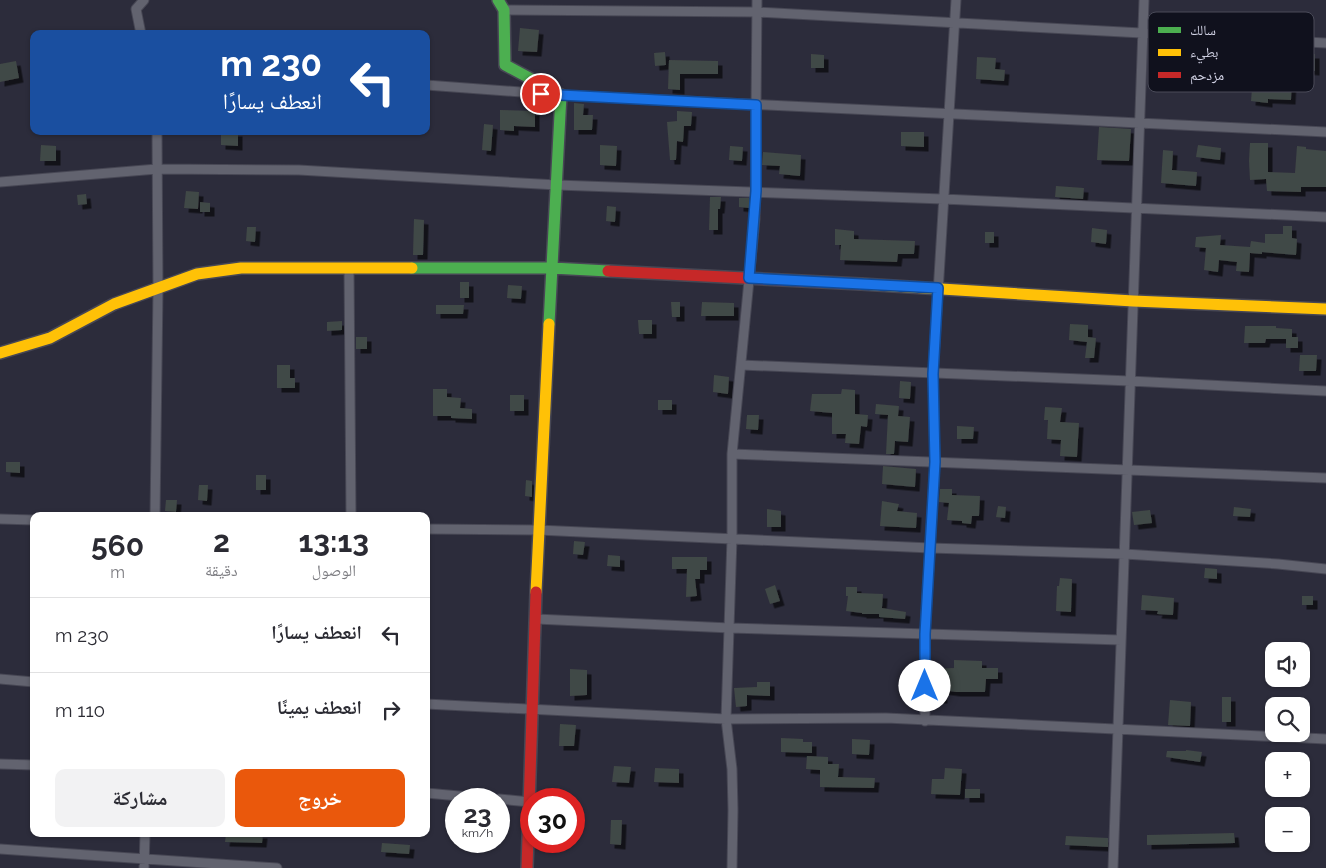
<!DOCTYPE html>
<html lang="ar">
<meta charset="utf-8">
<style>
:root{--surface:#fff;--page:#f2f2f3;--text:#2b2b33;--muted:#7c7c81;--line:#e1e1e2;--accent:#ea580c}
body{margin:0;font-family:Raleway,"Noto Naskh Arabic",sans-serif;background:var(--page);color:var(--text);direction:rtl;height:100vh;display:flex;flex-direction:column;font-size:19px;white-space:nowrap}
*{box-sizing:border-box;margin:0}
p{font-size:16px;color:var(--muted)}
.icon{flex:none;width:28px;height:28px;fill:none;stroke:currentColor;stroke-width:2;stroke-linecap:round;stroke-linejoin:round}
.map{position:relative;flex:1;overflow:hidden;direction:ltr}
.panel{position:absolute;left:30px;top:512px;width:400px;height:325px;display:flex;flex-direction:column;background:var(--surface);border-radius:10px;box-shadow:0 1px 4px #0004;direction:rtl}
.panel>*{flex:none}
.guide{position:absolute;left:30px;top:30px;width:400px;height:105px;border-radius:10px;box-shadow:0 1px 4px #0004;direction:rtl;background:#1a4fa0;color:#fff;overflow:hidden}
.tools{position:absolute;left:1265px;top:642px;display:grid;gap:10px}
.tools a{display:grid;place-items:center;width:45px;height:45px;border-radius:10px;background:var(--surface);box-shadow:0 1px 4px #0004;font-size:25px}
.speed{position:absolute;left:445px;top:788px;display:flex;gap:10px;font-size:25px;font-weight:700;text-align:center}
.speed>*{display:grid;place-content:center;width:65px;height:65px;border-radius:50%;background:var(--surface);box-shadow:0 1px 4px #0004;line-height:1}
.speed small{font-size:12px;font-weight:400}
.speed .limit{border:8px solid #d22;background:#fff;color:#111}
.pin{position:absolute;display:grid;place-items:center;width:42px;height:42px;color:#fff;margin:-21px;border:2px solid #fff;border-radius:50%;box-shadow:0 1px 5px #0007}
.me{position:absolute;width:55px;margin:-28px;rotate:0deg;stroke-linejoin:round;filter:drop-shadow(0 0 4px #0008)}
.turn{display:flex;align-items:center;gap:18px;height:105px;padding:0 25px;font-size:22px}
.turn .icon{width:65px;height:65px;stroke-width:2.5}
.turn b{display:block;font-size:35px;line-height:42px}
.eta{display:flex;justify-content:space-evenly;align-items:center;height:85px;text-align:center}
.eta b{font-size:30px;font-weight:700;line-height:35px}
.button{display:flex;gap:10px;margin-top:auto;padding:10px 25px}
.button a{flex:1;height:58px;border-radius:10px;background:var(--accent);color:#fff;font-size:20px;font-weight:700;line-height:58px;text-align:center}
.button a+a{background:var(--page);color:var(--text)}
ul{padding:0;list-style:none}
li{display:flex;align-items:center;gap:15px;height:75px;padding:0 25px;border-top:1px solid var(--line)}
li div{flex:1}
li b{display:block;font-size:19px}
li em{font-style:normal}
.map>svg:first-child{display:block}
.building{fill:#414846;filter:url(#shadow)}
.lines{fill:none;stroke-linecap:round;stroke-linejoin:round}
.street-casing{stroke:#474754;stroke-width:11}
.fast-casing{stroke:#474754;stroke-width:14}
.slow-casing{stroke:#474754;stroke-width:14}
.jam-casing{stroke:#474754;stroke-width:14}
.street{stroke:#62636f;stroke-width:9}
.fast{stroke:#4caf50;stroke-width:11}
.slow{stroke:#ffc107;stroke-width:11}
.jam{stroke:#c62828;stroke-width:11}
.route-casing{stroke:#114b97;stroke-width:12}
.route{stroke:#1a73e8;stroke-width:9}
.key{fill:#10111d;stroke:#4a4b59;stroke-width:1}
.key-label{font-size:14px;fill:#d1d2e4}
</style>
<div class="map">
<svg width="1326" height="868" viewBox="0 0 1326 868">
<defs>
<filter id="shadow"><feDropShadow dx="4.5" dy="4.5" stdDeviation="0" flood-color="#0009"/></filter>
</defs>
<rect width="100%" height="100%" fill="#2c2c3b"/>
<path class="building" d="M520,28L539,30L537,52L518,51Z
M665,52L666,65L655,66L654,53Z
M811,54L824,55V68H811Z
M1278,54H1315V71L1305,70V78H1292L1291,100L1268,99V103L1251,101L1253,77L1236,75L1238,61L1246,62L1247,55L1261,56L1260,71L1278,73Z
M977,57L996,58L995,69L1005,70L1004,81L976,79Z
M669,60L718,61V74H680V90L668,89Z
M16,61L19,78L0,82V64Z
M574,103L584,104L583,115H593L592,130H574Z
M500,110L535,111V127L514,126V131L500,130Z
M677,111L692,112L691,126H684L683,142L677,141L676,160H670L667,122L677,121Z
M484,124L493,125L491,151L482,150Z
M1099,127L1131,129L1129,161L1097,160Z
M221,132H238V146L221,145Z
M901,132H924V147L901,146Z
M1250,143H1268V172L1295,173L1297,146L1306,147V149L1326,151V187H1301V192L1267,191L1266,179L1250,180L1249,161Z
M41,145L56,146V161H40Z
M600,145L617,146L616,166L600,165Z
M1198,145L1221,148L1220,160L1196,157Z
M730,146L743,147L742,161L729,160Z
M1163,150L1173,151L1172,170L1197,172L1196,186L1161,183Z
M763,152L801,155L800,176L779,174L780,166L762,165Z
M1056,186L1084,188L1083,199L1055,197Z
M186,191L199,192L198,209L184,208Z
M86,194L87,204L78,205L77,195Z
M710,197H721L720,209H718V230H709Z
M739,198H749V208L739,207Z
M200,202L210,203V212H200Z
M607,206L616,207L615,222L606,221Z
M414,219L424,220L423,255H413Z
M1283,226H1292V238L1297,239L1296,255L1262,252V254L1250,253L1249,272L1236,271L1237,262L1219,260L1218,272L1204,270L1206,248L1195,247L1196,237L1221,235L1220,245L1250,247L1251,241L1265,243V234H1283Z
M247,227H256L255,242L246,241Z
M1092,228L1107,230L1106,244L1091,242Z
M835,229L854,231V239L915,241L914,254H898L897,262L840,260L841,245H835Z
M985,232H994V243H985Z
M460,282H469V298H460Z
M508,285L522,286L521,299L507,298Z
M671,302H680V317H672Z
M702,302L734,303V316H701Z
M436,305H464L463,314H436Z
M638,320H652V334H639Z
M342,321V330L327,331V322Z
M1070,324L1088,325V337L1096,338L1094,358H1085L1087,342L1069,340Z
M1245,326H1276V328L1292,329V337H1298V348H1286V339H1266L1265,343H1244Z
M356,337H367V349H356Z
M1300,355H1317L1316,371H1299Z
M277,365H290V378H295V388H277Z
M714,375L729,377L728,394L713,392Z
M900,381L911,382L910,399L899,398Z
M433,389H447V397L461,398L460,408L472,409V419L451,418V416H433Z
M842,389L855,390V414L868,415L867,427L861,426L859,444L845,443L846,434H832V413L810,411L812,394H841Z
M510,395H524V411H510Z
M658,400H672V410H658Z
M876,404L899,406L898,416L910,417L908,442L895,441L894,454H886L888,415L875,414Z
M1045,407L1062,408L1060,422L1079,423L1077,457L1060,456L1061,440L1047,439L1048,420H1044Z
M747,415H759L758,430L746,429Z
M957,426L974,427L973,439H957Z
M6,462H20V473L6,472Z
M883,466L916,469L915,487L882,484Z
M256,475H266V490H256Z
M526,480L532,481V497L525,496Z
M199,485H208L207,501L198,500Z
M940,489H952V495L980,496L979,516H972L971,524L962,523V521L947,520L949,503L939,502Z
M166,500H177L176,512L165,511Z
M882,501L899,504L897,511L917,513L916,528L880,526Z
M998,506L1006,507L1005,518L996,517Z
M1234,507L1251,509L1250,517L1233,516Z
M767,509L781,511V527H767Z
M1150,510L1152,523L1134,525L1132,512Z
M574,541L585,542L583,555L573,554Z
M608,555L620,556V567L607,566Z
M672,557H707V570H700V579H695L697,596L686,597L687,569H672Z
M1205,568L1217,569V579L1204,578Z
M1060,578L1072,579L1071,612L1056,611L1057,586H1059Z
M775,585L780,601L770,604L765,589Z
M846,587H857V593L883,594L882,608L906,612L905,619L879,617V614H862V613L846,611L848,596H846Z
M1142,595L1174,598L1173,615L1157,614L1158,611L1141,610Z
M1302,596H1313V605H1302Z
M954,660L982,661V668H998V679H986L985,692H956L942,690L943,699H933L931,669L954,668Z
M570,669L587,670V695L570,696Z
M757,682H770V696L747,695V706L736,707L734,688L757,687Z
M1222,697H1231V722H1222Z
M1170,700L1191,702L1190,726L1168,725Z
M560,724L576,725L574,746H559Z
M781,738L803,739V742H812V753L781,752Z
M852,739L870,740L869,755L852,754Z
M1186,750L1202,752L1200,762L1166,757L1167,751H1186Z
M807,756L828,757V764H839L838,777L875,778L874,788L820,787V770L806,769Z
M614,766L631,767L629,783L612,782Z
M655,768L679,769V783L654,782Z
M945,768L962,769L960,795L931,794L932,779H944Z
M965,789H980V798H965Z
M611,820H622L621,845L610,844Z
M1234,833L1235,843L1147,845V835Z
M226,834H263L262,843L225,842Z
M1066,836L1108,838V847L1065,845Z
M382,843L410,845L409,854L381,852Z"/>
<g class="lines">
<defs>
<path id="street" d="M504,10L756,12L1326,43
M141,34L136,9L144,0
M426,85L561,95L1326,132
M0,182L157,169L299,170L557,185L943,199L1326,217
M349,268L351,516
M741,365L1130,381L1326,391
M732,454L1326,478
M155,516L158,289L157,131
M0,519L34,520
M426,529L538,530L930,548L1125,554L1278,564L1326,569
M536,619L730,628L1121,640
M0,679L34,682
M426,704L726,719L886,718L1326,739
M925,721V634L935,462L933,374L956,0
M0,764L34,765
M426,793L492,799
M499,799L530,802
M0,849L277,868
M144,868L145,834
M732,868L733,810L732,769L726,719L732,538V454L755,219L757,0
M1113,868L1144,0"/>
<path id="fast" d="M498,0L504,10L505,65L561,95L549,324
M412,268H552L608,271"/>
<path id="slow" d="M861,284L1133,301L1326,309
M0,353L50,338L114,304L197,274L241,268H412
M536,592L549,324"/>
<path id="jam" d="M608,271L861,284
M527,868L536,592"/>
</defs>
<use href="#street" class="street-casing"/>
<use href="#fast" class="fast-casing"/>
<use href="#slow" class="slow-casing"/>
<use href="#jam" class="jam-casing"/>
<use href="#street" class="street"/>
<use href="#fast" class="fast"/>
<use href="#slow" class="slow"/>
<use href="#jam" class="jam"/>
</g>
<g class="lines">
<defs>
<path id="route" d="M541,94L756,105V191L749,278L938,288L933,374L935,462L925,634V686"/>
</defs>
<use href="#route" class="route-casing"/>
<use href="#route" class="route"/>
</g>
<rect x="1148" y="12" width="166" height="80" rx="8" class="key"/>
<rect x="1158" y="27" width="23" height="6" fill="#4caf50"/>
<rect x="1158" y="49" width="23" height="7" fill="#ffc107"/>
<rect x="1158" y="72" width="23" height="6" fill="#c62828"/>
<g class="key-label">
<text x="1190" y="35">سالك</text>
<text x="1190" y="57">بطيء</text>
<text x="1190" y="80">مزدحم</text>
</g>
</svg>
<div class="tools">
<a><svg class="icon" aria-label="sound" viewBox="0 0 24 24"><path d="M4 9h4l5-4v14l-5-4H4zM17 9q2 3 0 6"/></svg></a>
<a><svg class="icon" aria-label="search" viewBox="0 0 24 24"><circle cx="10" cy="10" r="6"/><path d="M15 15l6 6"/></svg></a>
<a>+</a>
<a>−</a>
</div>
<div class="speed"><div>23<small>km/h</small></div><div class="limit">30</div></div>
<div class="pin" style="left:541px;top:94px;background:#d93025"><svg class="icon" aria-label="arrive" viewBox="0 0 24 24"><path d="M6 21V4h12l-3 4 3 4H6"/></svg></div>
<svg class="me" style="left:925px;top:686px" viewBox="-20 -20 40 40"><circle r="19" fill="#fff"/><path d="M0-13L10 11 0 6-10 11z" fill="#1a73e8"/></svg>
<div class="guide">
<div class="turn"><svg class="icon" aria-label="left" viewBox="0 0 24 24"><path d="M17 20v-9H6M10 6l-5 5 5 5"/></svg><div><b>230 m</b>انعطف يسارًا</div></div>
</div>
<section class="panel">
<div class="eta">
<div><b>13:13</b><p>الوصول</p></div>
<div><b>2</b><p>دقيقة</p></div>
<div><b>560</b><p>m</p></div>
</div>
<ul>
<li><svg class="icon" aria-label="left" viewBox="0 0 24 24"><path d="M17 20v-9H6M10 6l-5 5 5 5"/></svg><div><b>انعطف يسارًا</b></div><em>230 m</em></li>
<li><svg class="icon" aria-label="right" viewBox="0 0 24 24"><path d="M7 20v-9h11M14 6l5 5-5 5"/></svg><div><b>انعطف يمينًا</b></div><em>110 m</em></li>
</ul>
<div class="button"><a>خروج</a><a>مشاركة</a></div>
</section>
</div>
